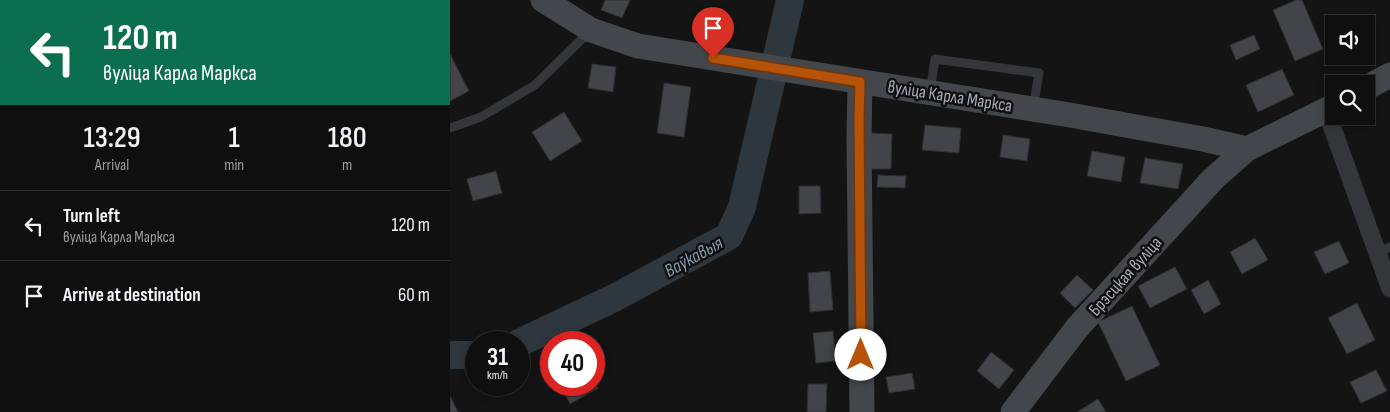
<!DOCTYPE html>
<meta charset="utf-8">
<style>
:root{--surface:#0f0f10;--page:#181819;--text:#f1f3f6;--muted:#9b9c9f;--line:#2f2f30}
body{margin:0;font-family:"Sofia Sans Condensed",sans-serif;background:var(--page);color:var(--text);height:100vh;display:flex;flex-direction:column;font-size:19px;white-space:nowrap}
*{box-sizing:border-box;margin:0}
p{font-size:16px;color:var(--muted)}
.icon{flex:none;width:28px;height:28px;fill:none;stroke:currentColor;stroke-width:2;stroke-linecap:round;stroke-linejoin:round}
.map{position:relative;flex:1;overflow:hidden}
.panel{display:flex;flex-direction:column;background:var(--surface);width:450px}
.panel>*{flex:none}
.top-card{background:#0b6e4f;color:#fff;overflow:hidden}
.controls{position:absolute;left:875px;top:15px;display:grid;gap:10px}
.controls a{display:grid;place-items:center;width:50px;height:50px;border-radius:0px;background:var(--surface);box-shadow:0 2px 8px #0003,0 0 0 1px var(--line);font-size:25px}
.speed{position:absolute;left:15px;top:331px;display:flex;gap:10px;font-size:25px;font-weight:700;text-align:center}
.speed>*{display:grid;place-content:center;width:65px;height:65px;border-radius:50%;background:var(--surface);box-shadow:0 2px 8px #0003,0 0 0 1px var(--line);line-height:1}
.speed small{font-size:12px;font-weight:400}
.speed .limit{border:8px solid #d22;background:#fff;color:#111}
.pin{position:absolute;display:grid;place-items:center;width:42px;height:42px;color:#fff;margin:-51px -21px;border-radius:50% 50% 50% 0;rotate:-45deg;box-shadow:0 0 5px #0007}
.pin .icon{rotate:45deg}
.me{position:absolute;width:55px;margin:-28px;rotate:0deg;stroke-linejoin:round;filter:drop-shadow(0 0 4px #0008)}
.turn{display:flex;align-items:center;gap:18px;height:105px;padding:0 20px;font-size:22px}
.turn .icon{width:65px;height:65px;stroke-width:2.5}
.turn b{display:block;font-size:35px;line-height:42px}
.eta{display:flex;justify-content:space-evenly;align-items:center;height:85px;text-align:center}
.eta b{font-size:30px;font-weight:600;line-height:35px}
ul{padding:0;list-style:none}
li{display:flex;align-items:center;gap:15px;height:70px;padding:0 20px;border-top:1px solid var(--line)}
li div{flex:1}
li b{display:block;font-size:19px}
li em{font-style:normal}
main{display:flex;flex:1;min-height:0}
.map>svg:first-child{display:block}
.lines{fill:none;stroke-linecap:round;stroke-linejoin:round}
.river{stroke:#2e373d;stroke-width:28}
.building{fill:#434448;stroke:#2e2e31}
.lane{stroke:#35363a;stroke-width:9}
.street{stroke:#35363a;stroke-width:18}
.secondary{stroke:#43464a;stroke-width:25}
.route-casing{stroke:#753606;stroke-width:12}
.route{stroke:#b45309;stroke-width:9}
.labels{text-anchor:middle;stroke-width:5;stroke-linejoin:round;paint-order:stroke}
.street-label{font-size:18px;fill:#a7acb5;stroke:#0f0f10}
.water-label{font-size:19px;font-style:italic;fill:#809cad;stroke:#0f0f10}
</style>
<main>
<section class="panel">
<div class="top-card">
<div class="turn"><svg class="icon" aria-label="left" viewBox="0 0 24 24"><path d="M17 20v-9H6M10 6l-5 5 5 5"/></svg><div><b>120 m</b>вуліца Карла Маркса</div></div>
</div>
<div class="eta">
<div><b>13:29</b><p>Arrival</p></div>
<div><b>1</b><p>min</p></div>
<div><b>180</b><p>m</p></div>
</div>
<ul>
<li><svg class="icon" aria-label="left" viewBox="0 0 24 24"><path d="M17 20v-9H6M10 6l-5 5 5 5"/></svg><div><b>Turn left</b><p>вуліца Карла Маркса</p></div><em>120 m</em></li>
<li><svg class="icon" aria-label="arrive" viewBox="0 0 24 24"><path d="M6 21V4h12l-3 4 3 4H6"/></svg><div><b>Arrive at destination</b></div><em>60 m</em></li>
</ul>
</section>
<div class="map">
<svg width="940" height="412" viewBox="0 0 940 412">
<rect width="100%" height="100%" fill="#141415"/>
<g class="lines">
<path class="river" d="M69,343L164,298L279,236L292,207L340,0
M0,355H26"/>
</g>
<path class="building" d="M155,0H180L172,18L151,10Z
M846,0H852L873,49L845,61L823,10Z
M804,35L810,49L786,60L780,45Z
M0,54L19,91L0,101Z
M142,64L166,67L163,92L138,88Z
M832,69L844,95L808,112L796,85Z
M214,83L241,87L234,137L207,133Z
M114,112L132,141L100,161L82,132Z
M475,125L511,128L509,153L472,150Z
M421,133L442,134L441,169H420Z
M553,135L580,139L577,161L550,157Z
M642,151L675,157L671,182L637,176Z
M695,158L733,164L728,189L690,183Z
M46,171L52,193L23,201L17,179Z
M428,175L456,176L455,188L427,187Z
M349,186H370L371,213L349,214Z
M805,238L818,260L792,274L780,252Z
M889,241L899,263L875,274L864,252Z
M725,267L737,289L700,308L688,286Z
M380,271L383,310L360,312L358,273Z
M627,275L643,290L625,308L610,293Z
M758,280L771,304L754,314L741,290Z
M907,303L925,340L897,354L878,318Z
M682,306L710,365L676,381L648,322Z
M383,331L386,361L366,363L363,333Z
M541,352L564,370L549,389L527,371Z
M926,370L937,391L911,403L900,382Z
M462,373L465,389L439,393L436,377Z
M144,381L148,388L120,404L110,385H144Z
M358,384H377L376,412H357Z
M0,396L8,412H0Z
M648,399L656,412H627Z"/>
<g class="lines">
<path class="lane" d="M480,92L485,59L589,73L583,108
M0,128L31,117L85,85L139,32
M928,253L940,247"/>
<path class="street" d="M876,110L940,288"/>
<path class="secondary" d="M93,0L141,30L188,46L620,115L753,139L797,149
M410,82L409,139L412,412
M916,88L940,75
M563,412L627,328L763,179L797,149L884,106"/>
</g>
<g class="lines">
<defs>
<path id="route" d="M263,58L410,82L409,119L411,355"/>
</defs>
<use href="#route" class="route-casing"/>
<use href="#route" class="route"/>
</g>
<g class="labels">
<g class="street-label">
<text transform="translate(500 96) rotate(9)" y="6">вуліца Карла Маркса</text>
<text transform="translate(675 276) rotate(-48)" y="6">Брэсцкая вуліца</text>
</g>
<g class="water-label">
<text transform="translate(243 256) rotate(-29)" y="7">Ваўкавыя</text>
</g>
</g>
</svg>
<div class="controls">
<a><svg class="icon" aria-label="sound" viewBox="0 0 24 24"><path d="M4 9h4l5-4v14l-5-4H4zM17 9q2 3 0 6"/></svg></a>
<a><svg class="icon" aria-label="search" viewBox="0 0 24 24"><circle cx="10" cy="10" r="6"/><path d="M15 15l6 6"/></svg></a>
</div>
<div class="speed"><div>31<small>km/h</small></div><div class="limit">40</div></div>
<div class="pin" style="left:263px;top:58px;background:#d93025"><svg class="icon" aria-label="arrive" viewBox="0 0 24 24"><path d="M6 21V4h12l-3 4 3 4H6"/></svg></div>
<svg class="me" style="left:411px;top:355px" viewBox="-20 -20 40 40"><circle r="19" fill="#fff"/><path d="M0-13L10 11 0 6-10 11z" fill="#b45309"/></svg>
</div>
</main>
